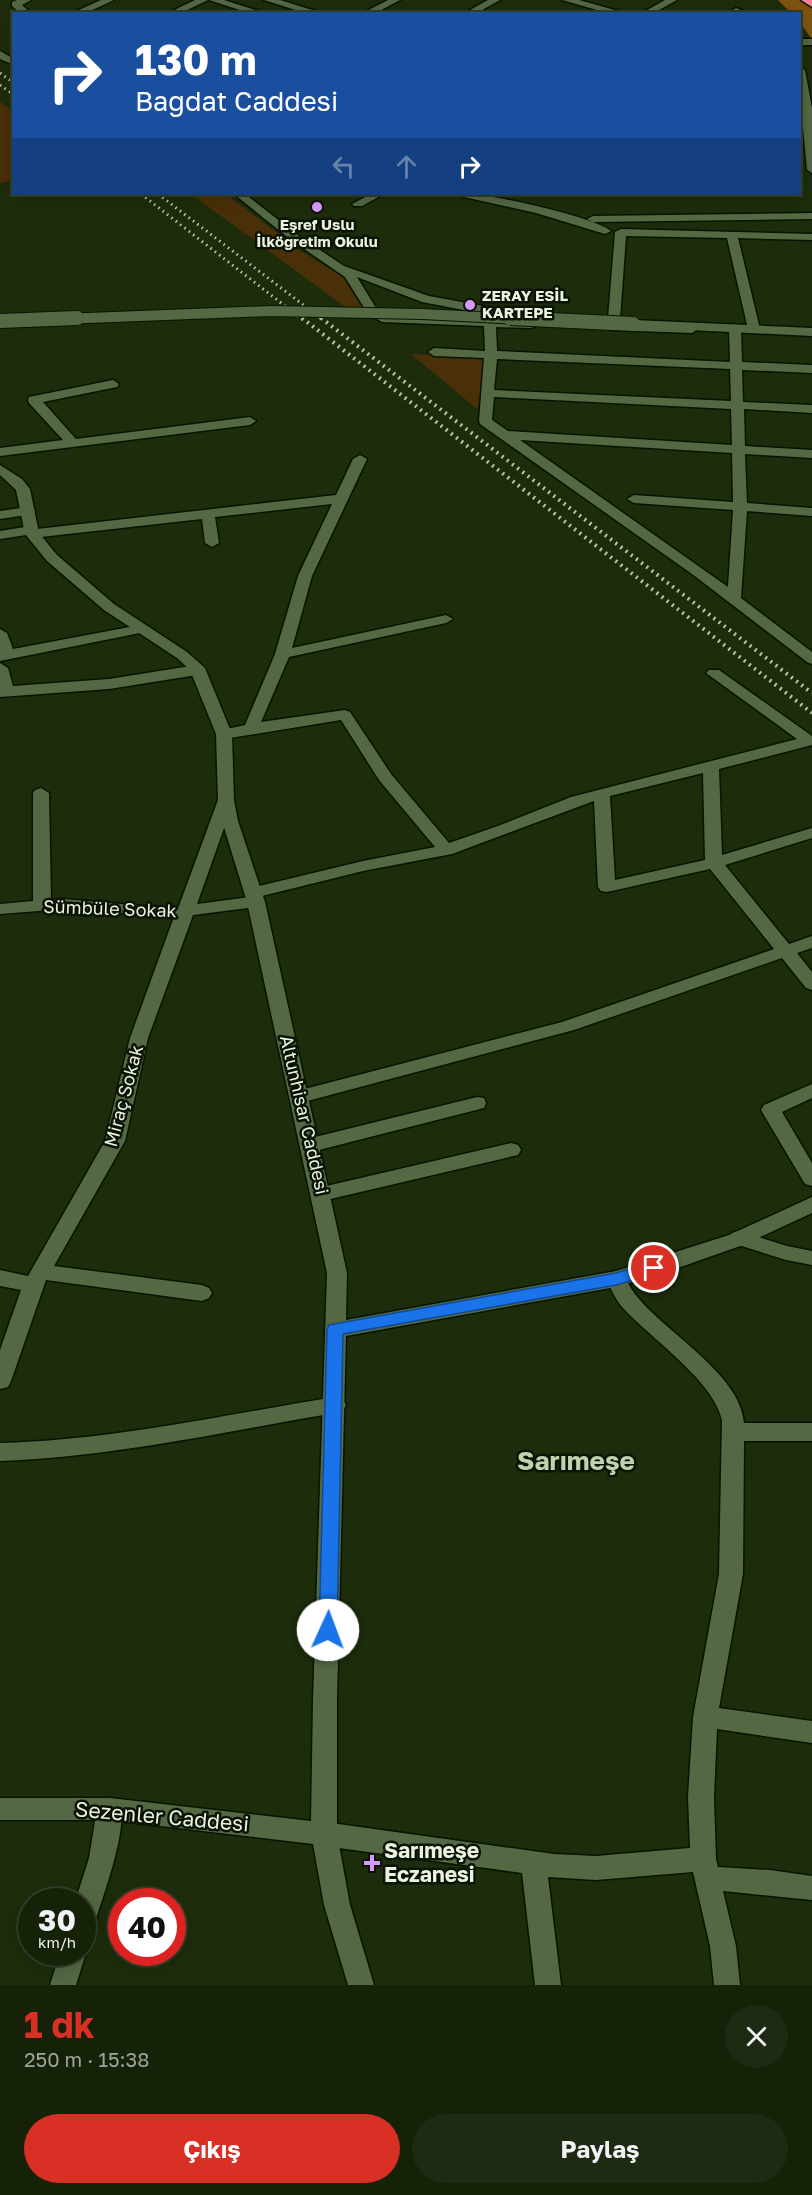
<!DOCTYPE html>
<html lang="tr">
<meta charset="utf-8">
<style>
:root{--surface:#162208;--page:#1f2a12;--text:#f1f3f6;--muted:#9ea49c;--line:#353f29;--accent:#d93025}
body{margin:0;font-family:"Golos Text",sans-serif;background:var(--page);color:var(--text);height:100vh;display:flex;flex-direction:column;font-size:22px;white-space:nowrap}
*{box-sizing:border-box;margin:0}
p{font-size:20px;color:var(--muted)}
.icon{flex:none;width:33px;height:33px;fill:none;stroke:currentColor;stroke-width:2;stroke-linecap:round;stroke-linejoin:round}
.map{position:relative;height:1985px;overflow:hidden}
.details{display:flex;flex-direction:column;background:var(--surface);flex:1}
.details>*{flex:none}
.guide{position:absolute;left:12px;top:12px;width:789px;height:183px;border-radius:0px;box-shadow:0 3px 15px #0003,0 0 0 2px var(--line);background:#1a4fa0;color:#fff;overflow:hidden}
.speed{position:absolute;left:18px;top:1888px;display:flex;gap:12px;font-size:30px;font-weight:700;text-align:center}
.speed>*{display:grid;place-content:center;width:78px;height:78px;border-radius:50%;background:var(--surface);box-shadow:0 3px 15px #0003,0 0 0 2px var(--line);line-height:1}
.speed small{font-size:15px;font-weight:400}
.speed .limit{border:9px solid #d22;background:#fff;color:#111}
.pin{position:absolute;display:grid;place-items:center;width:51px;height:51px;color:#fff;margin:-26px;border:3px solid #fff;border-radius:50%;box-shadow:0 2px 6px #0007}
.me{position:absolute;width:66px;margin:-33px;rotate:2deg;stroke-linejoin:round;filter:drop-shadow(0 0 4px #0008)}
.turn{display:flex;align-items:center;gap:21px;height:126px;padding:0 24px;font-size:27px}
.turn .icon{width:78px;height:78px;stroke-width:2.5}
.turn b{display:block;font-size:42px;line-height:51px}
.lanes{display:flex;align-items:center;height:57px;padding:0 24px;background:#0003;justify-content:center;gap:30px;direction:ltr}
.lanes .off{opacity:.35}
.round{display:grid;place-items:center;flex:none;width:63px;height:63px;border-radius:32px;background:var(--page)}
.head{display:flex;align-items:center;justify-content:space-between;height:102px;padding:0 24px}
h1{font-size:36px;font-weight:700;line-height:45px;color:var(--accent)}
.primary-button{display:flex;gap:12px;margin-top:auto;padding:12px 24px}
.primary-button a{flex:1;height:69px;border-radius:36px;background:var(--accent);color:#fff;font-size:24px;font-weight:700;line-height:69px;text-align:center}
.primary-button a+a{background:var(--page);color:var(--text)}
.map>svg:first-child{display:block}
.green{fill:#4a3009}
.forest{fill:#80540e}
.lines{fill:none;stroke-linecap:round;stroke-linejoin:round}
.street-casing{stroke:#061500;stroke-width:3}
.secondary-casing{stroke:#061500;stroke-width:3}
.highway-casing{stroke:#061500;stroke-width:3}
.street{fill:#546844;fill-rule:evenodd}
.secondary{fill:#546844;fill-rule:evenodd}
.highway{fill:#f48293;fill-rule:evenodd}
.rail-far1{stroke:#b7c4ac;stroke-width:3;stroke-dasharray:1.5 4;stroke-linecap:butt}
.rail{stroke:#b7c4ac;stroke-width:4;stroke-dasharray:2 4.5;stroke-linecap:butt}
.secondary-bridge-far1-casing{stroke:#061500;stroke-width:12;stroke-linecap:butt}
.secondary-bridge-casing{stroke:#061500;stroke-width:16;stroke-linecap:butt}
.secondary-bridge-far1{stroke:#546844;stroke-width:10}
.secondary-bridge{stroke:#546844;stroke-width:14}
.route{fill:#1a73e8;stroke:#114b97;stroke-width:1.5}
.poi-dot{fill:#d69bfa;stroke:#0c1306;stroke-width:2}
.labels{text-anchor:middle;stroke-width:5;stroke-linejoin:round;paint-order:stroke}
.far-poi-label{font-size:15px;font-weight:bold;fill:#e8f4df;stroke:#0c1306}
.street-label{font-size:18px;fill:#e8f4df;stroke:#0c1306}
.near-street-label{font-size:21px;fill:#e8f4df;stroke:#0c1306}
.near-poi-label{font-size:21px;font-weight:bold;fill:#e8f4df;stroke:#0c1306;text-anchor:start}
.near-quarter-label{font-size:26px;font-weight:bold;fill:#bed4ac;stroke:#0c1306}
</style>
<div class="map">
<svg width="812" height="1985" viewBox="0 0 812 1985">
<rect width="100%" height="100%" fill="#1d2d0b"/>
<path class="green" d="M0,102L14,112L13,180L0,183Z
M191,194H226L302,252L342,276L364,310L348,309Z
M411,354L484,357L483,378L477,409Z"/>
<path class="forest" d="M778,0H800L812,8V40L800,22V14L791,13Z"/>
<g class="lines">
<defs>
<path id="street" d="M17,0H31L22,5L32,14H21L12,6V2Z
M101,0H114L84,14H70Z
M195,0H208L179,14H166Z
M209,0H224L268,14H252Z
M264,0H280L325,14H308Z
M388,0H400L374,14H361Z
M488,0H500L475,14H463Z
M562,0H579L629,14H611Z
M665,0H677L652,14H640Z
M736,8L746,12L747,14H727Z
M800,39H812V45H800Z
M0,51L14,59V65L0,59Z
M800,67L805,70L812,108V173L807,170L800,95Z
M234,194H245L299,236L344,266L429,296L500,309L506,313L500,317L422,302L357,277L376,308L389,316L534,321V327L530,328L496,327L497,351L730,362L729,328L735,324L741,328L742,362L812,365V373L742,370L743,402L812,405V413L744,409L745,446L812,450V458L745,454L747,503L812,508V516L747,511L741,598L812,652V664L807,662L692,574L480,424L479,421L484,358L434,356L428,352L434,348L485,351L484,326L382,322L368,314L345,277L291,240ZM497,359L730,369L731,401L494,390ZM494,397L731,409L732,445L508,431L492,420ZM520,440L732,453L733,502L634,495L627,499L634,503L733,510L728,587Z
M371,194H384L362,206H354L352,204Z
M459,194C481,191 595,217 611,231L605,234L536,213L464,197Z
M812,213V219L593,222L587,219L593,216Z
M621,229L812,234V240L738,238L760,329L754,333L748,329L727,238L626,236L620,319L614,323L610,322L608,319L615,232Z
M614,323L692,325L698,329L692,333L610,330L608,327Z
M113,380L119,384L117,387L43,402L76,439L250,417L256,421L250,425L0,456V448L63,440L29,403L28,400L29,397Z
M360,455L367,459L312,576L292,648L446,615L453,619L446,623L289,657L261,722L345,710L350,712L391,774L449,843L498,826L571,797L797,739L706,673L709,670H719L812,736V745L719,769L722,855L812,828V838L725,865L789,944L812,936V948L797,953L812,972V990L806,988L782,958L574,1030L300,1103L293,1102L291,1097L293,1092L562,1022L774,949L710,869L607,892L601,891L598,887L594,801L452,854L363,871L258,897L265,902L262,906L256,907L193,915L148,1038L125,1141L54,1266L202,1285L209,1288L212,1293L209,1298L202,1301L46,1280L11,1381L8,1387L0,1389V1350L21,1290L0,1286V1270L28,1276L105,1141L130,1038L174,917L64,909L0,914V904L33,901V793L35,790L41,788L49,793L51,900L64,899L167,908L179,906L218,800L226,795L234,800L197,904L250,897L244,893L247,889L363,861L435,847L379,780L341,720L224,739L216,734L218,731L245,725L275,654L298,576L332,504L215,517L219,543L212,547L205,543L202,519L32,538L26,535L0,539V531L31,526L37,529L336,495L353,459ZM703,773L705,860L615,880L610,796Z
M28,507L33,508L35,511L33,514L0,519V511Z
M140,625L147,629L145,632L0,661V629L7,633L13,649Z
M0,663L8,668L13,686L109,679L197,665L205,670L197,675L109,689L0,697Z
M812,1084V1098L782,1112L812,1163V1186L805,1184L761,1110L764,1105Z
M477,1097L484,1098L486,1103L484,1108L311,1152L304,1150L301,1145L304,1140L311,1138Z
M511,1143L518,1145L521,1150L518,1155L322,1201L315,1199L312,1194L315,1189L322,1187Z
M739,1231L787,1246L812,1251V1265L786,1260L732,1243L729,1238L732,1233Z
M616,1271L623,1274C627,1280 630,1288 635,1294C663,1331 741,1374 744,1423H812V1441H744L743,1574L719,1708L812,1721V1743L717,1729L714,1797L716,1859L718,1867L770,1870L812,1876V1900L723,1891L736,1946L740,1985H714L710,1946L693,1872L596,1880L548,1877L561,1985H535L522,1873L324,1846L315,1842L311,1834L315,1826L324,1822L554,1854L596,1856L690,1848L688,1797L693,1717L719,1574L722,1420C713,1380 650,1338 622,1307C615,1299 611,1288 606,1279L609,1274Z
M335,1397L343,1399L346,1405L343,1411L335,1413C223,1432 114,1457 0,1461V1443C113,1440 223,1415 335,1397Z
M110,1798L119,1801C130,1824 103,1896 95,1922L91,1931L82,1934V1902H75L89,1858L97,1809L101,1801Z
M82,1944L86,1953L76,1985H50L60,1953H82Z"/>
<path id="secondary" d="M633,320L812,328V336L629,327V321Z
M0,465L22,479L30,489L39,533L57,555L114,604L187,652L205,668L232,734L234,800L238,821L265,902L347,1273L346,1320L616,1271L729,1235L812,1197V1213L743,1245L678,1268L616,1287L346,1336L337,1700V1834L350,1905L374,1985H348L324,1905L313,1844L110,1820H0V1798H110L311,1821L313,1700L327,1273L247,902L222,821L218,800L216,734L190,670L177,658L104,610L47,561L25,534L16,490L0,475Z"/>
<path id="highway" d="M801,0H812V7Z"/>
</defs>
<use href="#street" class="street-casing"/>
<use href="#secondary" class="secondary-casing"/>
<use href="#highway" class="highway-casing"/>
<use href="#street" class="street"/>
<use href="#secondary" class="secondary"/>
<use href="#highway" class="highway"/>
<path class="rail-far1" d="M0,73L14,83
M0,85L14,95
M141,194L303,320
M158,194L323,320"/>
<path class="rail" d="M302,318L812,713
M321,318L812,693"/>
<defs>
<path id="secondary-bridge-far1" d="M36,320L271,311L422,314L542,320"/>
<path id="secondary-bridge" d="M510,318L633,324
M0,321L77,318"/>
</defs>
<use href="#secondary-bridge-far1" class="secondary-bridge-far1-casing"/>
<use href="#secondary-bridge" class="secondary-bridge-casing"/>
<use href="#secondary-bridge-far1" class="secondary-bridge-far1"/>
<use href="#secondary-bridge" class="secondary-bridge"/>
</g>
<path class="route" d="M654,1262L660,1264L662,1268L660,1272L616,1285L343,1334L337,1630L334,1636L328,1638L321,1636L319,1630L327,1330L329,1325L616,1273Z"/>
<g class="poi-dot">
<circle cx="317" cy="207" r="6"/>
<circle cx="470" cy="305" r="6"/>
<path d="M369 1854h6v6h6v6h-6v6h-6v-6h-6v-6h6z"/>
</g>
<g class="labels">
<g class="far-poi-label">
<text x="317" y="230">Eşref Uslu<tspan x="317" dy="17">İlköğretim Okulu</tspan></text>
<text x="482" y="301" text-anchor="start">ZERAY ESİL<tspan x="482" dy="17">KARTEPE</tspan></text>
</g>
<g class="street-label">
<text transform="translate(110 909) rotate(2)" y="6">Sümbüle Sokak</text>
<text transform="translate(124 1096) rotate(-75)" y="6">Miraç Sokak</text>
<text transform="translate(304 1115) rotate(77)" y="6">Altunhisar Caddesi</text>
</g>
<g class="near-street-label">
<text transform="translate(162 1817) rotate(5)" y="7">Sezenler Caddesi</text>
</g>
<g class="near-poi-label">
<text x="384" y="1858">Sarımeşe<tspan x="384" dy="24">Eczanesi</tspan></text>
</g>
<g class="near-quarter-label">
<text x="576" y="1470">Sarımeşe</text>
</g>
</g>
</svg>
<div class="speed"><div>30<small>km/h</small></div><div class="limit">40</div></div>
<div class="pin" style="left:654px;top:1268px;background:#d93025"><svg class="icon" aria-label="arrive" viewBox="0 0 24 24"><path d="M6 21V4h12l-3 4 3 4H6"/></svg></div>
<svg class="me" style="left:328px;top:1630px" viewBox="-20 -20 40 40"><circle r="19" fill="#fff"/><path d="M0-13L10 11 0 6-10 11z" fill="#1a73e8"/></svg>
<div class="guide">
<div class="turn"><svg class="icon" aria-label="right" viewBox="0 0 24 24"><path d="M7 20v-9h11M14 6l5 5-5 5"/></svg><div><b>130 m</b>Bağdat Caddesi</div></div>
<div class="lanes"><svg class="icon off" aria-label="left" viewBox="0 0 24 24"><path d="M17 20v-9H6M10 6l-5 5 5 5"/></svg><svg class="icon off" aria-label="ahead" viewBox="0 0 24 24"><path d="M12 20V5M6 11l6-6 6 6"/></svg><svg class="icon" aria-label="right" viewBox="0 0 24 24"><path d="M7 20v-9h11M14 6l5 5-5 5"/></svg></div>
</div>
</div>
<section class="details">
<div class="head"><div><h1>1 dk</h1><p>250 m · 15:38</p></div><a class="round"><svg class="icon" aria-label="close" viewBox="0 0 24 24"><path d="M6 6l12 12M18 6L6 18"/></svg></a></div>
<div class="primary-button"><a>Çıkış</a><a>Paylaş</a></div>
</section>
